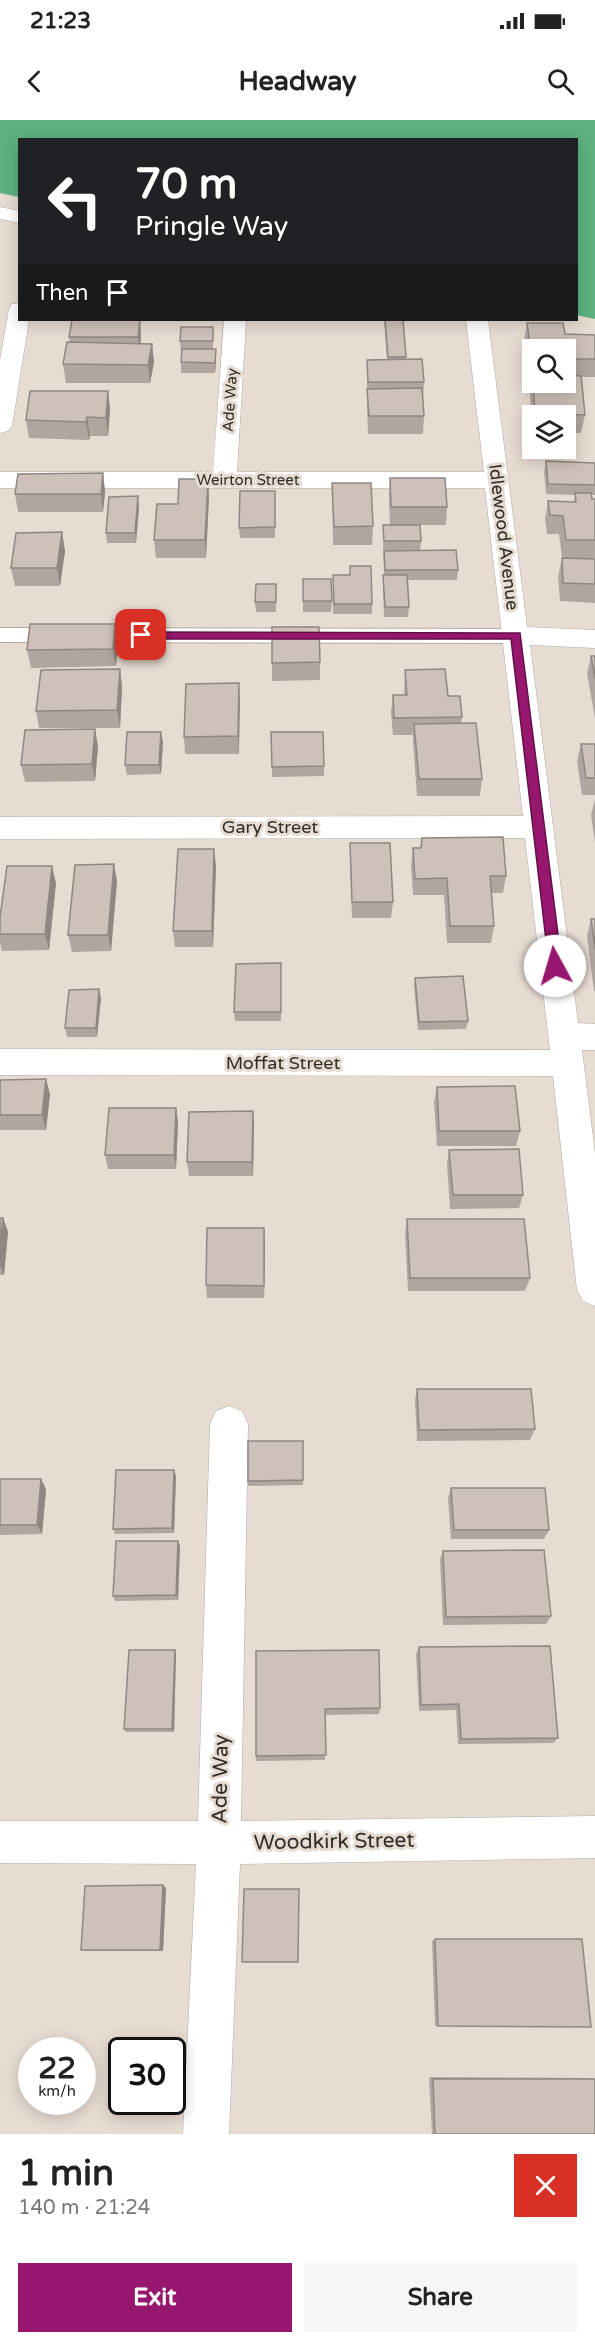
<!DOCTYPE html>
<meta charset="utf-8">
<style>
:root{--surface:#fff;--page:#f6f6f6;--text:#222;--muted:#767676;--accent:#97176f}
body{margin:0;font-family:"Varela Round",sans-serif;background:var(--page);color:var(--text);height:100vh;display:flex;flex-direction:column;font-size:22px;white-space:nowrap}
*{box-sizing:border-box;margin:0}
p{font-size:20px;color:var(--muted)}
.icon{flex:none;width:33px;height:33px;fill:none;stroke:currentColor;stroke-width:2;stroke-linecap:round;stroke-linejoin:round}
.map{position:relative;height:2014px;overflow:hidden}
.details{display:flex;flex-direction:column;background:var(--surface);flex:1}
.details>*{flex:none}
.hud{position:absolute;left:18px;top:18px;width:560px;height:183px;border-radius:0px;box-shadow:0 3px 15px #0003;background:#202124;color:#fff;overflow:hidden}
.tools{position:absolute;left:522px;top:219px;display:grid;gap:12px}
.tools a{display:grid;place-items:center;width:54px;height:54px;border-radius:0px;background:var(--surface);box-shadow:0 3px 15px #0003;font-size:30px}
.speed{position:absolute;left:18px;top:1917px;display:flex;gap:12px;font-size:30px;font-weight:700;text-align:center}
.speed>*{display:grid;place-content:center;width:78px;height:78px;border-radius:50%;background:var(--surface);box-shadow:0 3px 15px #0003;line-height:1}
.speed small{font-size:15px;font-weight:400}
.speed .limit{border:3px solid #111;border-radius:9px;background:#fff;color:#111}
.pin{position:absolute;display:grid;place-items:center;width:51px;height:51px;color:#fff;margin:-26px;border-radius:12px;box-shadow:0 3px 9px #0006}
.me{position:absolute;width:66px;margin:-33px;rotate:354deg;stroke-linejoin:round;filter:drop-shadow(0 0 4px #0008)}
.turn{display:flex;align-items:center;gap:21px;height:126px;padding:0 18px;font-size:27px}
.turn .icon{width:78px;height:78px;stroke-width:2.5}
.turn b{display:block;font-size:42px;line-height:51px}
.then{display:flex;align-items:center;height:57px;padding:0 18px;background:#0003;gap:12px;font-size:22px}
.round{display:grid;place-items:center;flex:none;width:63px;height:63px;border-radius:0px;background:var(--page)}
.headline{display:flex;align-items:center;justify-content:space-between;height:102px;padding:0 18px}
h1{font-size:36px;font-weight:700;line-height:45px}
.primary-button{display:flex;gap:12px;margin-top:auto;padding:12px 18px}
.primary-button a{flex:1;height:69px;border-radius:0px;background:var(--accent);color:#fff;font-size:24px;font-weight:700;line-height:69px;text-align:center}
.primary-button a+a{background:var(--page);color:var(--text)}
.status{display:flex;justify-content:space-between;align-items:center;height:42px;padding:0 30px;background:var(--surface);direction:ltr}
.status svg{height:16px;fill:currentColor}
header{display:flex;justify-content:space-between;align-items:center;height:78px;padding:0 18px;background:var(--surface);font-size:27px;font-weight:700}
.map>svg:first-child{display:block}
.forest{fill:#5db27f}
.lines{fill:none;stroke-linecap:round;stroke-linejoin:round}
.service-casing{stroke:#b5aaa1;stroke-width:2}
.minor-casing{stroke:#b5aaa1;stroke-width:1}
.service{fill:#fff;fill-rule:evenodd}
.minor{fill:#fff;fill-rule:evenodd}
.wall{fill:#b1a69f;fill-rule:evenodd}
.shaded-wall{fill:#908782}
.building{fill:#cec1b9;stroke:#908782;stroke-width:1.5}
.route{fill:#97176f;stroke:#620f48;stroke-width:1.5}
.labels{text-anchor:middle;stroke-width:6;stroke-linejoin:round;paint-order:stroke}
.far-street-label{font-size:15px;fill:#302c28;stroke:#e7dcd2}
.street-label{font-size:18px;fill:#302c28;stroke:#e7dcd2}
.near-street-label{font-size:21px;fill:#302c28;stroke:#e7dcd2}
</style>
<div class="status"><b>21:23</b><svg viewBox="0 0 49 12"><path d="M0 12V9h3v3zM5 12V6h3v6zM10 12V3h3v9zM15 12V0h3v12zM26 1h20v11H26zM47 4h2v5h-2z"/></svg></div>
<header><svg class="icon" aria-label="back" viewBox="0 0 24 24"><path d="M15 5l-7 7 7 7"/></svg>Headway<svg class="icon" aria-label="search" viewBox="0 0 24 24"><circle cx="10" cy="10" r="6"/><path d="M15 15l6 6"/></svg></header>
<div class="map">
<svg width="595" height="2014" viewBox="0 0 595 2014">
<rect width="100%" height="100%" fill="#e7dcd2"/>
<path class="forest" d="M0,0H595V199L576,195V20H20L19,77L0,73Z"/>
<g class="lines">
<defs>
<path id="service" d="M0,508L516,509L523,511L526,516L523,521L516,523L0,522Z"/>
<path id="minor" d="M0,87L20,91V103L0,99Z
M20,183V200H29L12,306L8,311L0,313V240L9,189L12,184Z
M224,200H246L237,352H484L466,200H488L527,507L595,510V528L530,525L578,903L595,904V930H582L595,1033V1186L583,1181L577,1170L553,956L0,955V929L550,930L525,718L0,719V697L523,696L485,368H0V352H213Z
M229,1286L242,1291L248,1304L241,1701L595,1696V1738L240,1744L229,2014H183L196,1744L0,1743V1701H198L210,1304L216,1291Z"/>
</defs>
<use href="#service" class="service-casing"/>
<use href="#minor" class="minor-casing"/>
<use href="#service" class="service"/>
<use href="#minor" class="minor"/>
</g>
<path class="wall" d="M140,200L141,218V224H152L154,242L150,263H66L63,244L70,223L69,217Z
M384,200H403L406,240L424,262L423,280L424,296L423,314H368L367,288V240H387Z
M527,203L565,214L595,215V257H582L585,295L581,313H566V296H532V312L530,273L532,257H529L524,221ZM532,230H566V262H532Z
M213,207V229H216V240L215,253H181V242L182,232H181L180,221Z
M108,271L110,290L108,316H90L89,320L29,318L26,300Z
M546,341L595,343V375H592V379H595V438H562L559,414H547L545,399L548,381L574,382L575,375L546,374L544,352Z
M103,353L105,372L103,392H18L15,374Z
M390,358L447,387L446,405H390L389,376Z
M208,359L209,377L206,438H156L154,420L178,384Z
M332,363L373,406L372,425H333Z
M275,371V418H240L239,408Z
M139,387L136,423H107L106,413Z
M383,405L421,421L420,430L458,450L457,460H408L409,487L408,497H384L383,466V455H384L383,416Z
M62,412L65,431L60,466H15L11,448Z
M562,438L595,439V483L560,481L558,457Z
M350,446L372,484V494H333V455H350Z
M303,459L332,481L331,492H303Z
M276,464V492H256L255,482Z
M118,522L116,546L31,548L27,530Z
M591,536H595V598L587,554Z
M320,542V560L272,561V543Z
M120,549L122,567L120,608H39L36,591Z
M405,550L448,576L462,597L461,603L482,659L480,676H417L413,621V615H393L391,592L393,575H404Z
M239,563V634H185L184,617Z
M271,612L324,646V656L272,657Z
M163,622L161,654L127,655L125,645Z
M581,624H595V675H582L577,641Z
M98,626L95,661L25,662L21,645Z
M595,679V723L591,695Z
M350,723L393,782L391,798H352L350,739Z
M413,728L506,756L503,773H491L494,806L491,823H447L444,775H413L411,745Z
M216,746L213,827H175L173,811Z
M117,761L111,831L72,832L68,815Z
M56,763L49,830L2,831L0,823V797Z
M591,799H595V871H594L587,816Z
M281,843V901H235L234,892Z
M415,858L468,901L466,909L418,910L414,866Z
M101,878L97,917H67L65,908Z
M0,960L50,974L46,1010H0Z
M437,967L520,1011L516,1026H437L434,982Z
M176,988L178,1002L176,1049H108L105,1035Z
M253,991L254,1006L253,1056H189L187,1042Z
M449,1030L523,1075L519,1088L450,1089L447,1044Z
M0,1098H3L8,1112L4,1155H0Z
M407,1099L530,1158L525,1171H408L405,1113Z
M265,1121L264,1178H207L206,1165Z
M417,1269L535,1309L530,1320L417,1321L415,1280Z
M303,1321V1365L248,1366V1361Z
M174,1350L176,1356L174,1413L115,1414L113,1409Z
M0,1359H41L46,1369L42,1414L0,1415Z
M451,1368L549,1410L544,1419H451L448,1378Z
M180,1426L178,1480L115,1481L113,1476Z
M443,1431L551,1496L546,1504L443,1505L440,1439Z
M419,1527L558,1618L553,1623L458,1624L456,1590L419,1591L416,1534Z
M175,1530L176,1534L174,1612H126L124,1609Z
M256,1531L380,1588L379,1594L325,1595V1640L256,1641Z
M163,1765L166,1768L163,1831H86L81,1830Z
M435,1819L438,1906H435L432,1821Z
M429,1957L590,1958L595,1959V2014H432Z"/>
<path class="shaded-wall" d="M140,200L141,218L139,235L138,217Z
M152,224L154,242L150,263L148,245Z
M216,229V240L215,253V243Z
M108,271L110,290L108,316L106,298Z
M87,297L90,316L89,320L86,302Z
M103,353L105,372L103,392L101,374Z
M208,359L209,377L206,438L205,420Z
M138,376L139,387L136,423L135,413Z
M62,412L65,431L60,466L57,448Z
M115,504L118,522L116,546L113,529Z
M120,549L122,567L120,608L117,590Z
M239,563L240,581L239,634L238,616Z
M95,609L98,626L95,661L92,644Z
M161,612L163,622L161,654L159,645Z
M214,729L216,746L213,827L212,811Z
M114,744L117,761L111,831L108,815Z
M52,746L56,763L49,830L45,814Z
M99,869L101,878L97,917L96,908Z
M46,959L50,974L46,1010L42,995Z
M176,988L178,1002L176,1049L174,1035Z
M253,991L254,1006L253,1056L252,1042Z
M3,1098L8,1112L4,1155L0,1146V1125Z
M264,1108L265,1121L264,1178Z
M174,1350L176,1356L174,1413L172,1408Z
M41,1359L46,1369L42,1414L37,1405Z
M178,1421L180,1426L178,1480L176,1475Z
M175,1530L176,1534L174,1612L172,1609Z
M163,1765L166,1768L163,1831L160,1830Z"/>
<path class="building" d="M72,200H140L138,217H69Z
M385,200H403L406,237H388Z
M527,203H563L565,214L595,215V239H566V230H532V238Z
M181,207H213V221H180Z
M67,222L152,224L148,245L63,244Z
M182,229H216L215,243L181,242Z
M422,239L424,262H368L367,240Z
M566,255L581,256L585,295L535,293L533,262H566Z
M422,268L424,296H369L367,269Z
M30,271H108L106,298L87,297L86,302L26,300Z
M546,341L595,343V365L548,364Z
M103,353L101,374H15L18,354Z
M390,358H445L447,387H391Z
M179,359H208L205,420H154L157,384H178Z
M332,363H371L373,406L334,407Z
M240,371H275V407L239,408Z
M575,373H591L592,379H595V420H566L563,396L550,395L548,381L576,382Z
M138,376L135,413H106L109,377Z
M383,405H420L421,421H384Z
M62,412L57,448H11L16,413Z
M456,430L458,450H385L384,431Z
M562,438L595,439V464L563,463Z
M350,446H371L372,484H334L333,455H350Z
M383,455H407L409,487H385Z
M303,459H331L332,481H303Z
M256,464H276V482H255Z
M30,504H115L113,529L27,530Z
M272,507H319L320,542L272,543Z
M591,536H595V559Z
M120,549L117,590L36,591L41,550Z
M445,549L448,576H460L462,597L394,598L393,575H407L405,550Z
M239,563L238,616L184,617L186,564Z
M476,603L482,659H419L414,604Z
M95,609L92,644L21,645L25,610Z
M127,612H161L159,645H125Z
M271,612H323L324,646L272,647Z
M581,624H595V658H586Z
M503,717L506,756H490L494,806H450L447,758L415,759L413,728H421L422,718Z
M350,723H390L393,782H352Z
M178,729H214L212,811H173Z
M114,744L108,815H68L75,745Z
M7,746H52L45,814H0V797Z
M591,799H595V829Z
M281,843V892H234L236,844Z
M463,856L468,901L419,902L415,858Z
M99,869L96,908H65L69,870Z
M46,959L42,995H0V960Z
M515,966L520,1011H439L437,967Z
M109,988H176L174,1035H105Z
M253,991L252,1042H187L189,992Z
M519,1029L523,1075H453L449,1030Z
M0,1098H3L0,1125Z
M407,1099H524L530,1158H410Z
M207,1108H264V1166L206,1165Z
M417,1269H531L535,1309L419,1310Z
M248,1321H303V1360L248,1361Z
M116,1350H174L172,1408L113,1409Z
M0,1359H41L37,1405H0Z
M451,1368H545L549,1410H454Z
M116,1421H178L176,1475L113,1476Z
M544,1430L551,1496L446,1497L443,1431Z
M550,1526L558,1618L461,1619L459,1584L421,1585L419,1527Z
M129,1530H175L172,1609H124Z
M379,1530L380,1588L325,1589L326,1635L256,1636V1531Z
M163,1765L160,1830H81L85,1766Z
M244,1769H299L298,1842H242Z
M435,1819H582L591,1907L438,1906Z
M433,1959H595V2014H435Z"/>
<path class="route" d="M141,512L520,513L562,846L560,850L555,851L549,846L511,519H141L135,515Z"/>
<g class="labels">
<g class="far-street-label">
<text transform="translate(230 280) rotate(-86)" y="5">Ade Way</text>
<text x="248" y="365">Weirton Street</text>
</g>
<g class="street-label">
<text transform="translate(504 417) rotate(83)" y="6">Idlewood Avenue</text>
<text x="270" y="713">Gary Street</text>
<text x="283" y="949">Moffat Street</text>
</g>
<g class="near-street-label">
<text transform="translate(220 1659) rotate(-89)" y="7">Ade Way</text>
<text transform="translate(334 1721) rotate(-1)" y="7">Woodkirk Street</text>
</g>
</g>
</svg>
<div class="tools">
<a><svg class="icon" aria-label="search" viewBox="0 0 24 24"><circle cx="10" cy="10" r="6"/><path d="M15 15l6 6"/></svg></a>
<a><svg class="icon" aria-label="layers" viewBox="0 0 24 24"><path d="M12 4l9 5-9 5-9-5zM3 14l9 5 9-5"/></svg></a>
</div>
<div class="speed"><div>22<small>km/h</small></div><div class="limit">30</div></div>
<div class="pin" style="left:141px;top:515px;background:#d93025"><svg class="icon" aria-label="arrive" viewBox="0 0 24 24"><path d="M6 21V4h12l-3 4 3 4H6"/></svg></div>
<svg class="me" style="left:555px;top:846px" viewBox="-20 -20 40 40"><circle r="19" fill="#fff"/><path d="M0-13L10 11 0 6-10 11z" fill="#97176f"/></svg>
<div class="hud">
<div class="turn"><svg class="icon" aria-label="left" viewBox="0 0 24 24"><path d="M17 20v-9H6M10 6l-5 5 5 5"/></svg><div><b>70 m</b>Pringle Way</div></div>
<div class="then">Then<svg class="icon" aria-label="arrive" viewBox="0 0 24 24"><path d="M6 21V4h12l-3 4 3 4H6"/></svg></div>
</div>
</div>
<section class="details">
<div class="headline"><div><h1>1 min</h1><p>140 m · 21:24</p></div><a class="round" style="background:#d93025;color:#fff"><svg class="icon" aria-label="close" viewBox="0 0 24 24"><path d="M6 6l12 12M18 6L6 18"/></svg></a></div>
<div class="primary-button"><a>Exit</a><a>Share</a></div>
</section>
